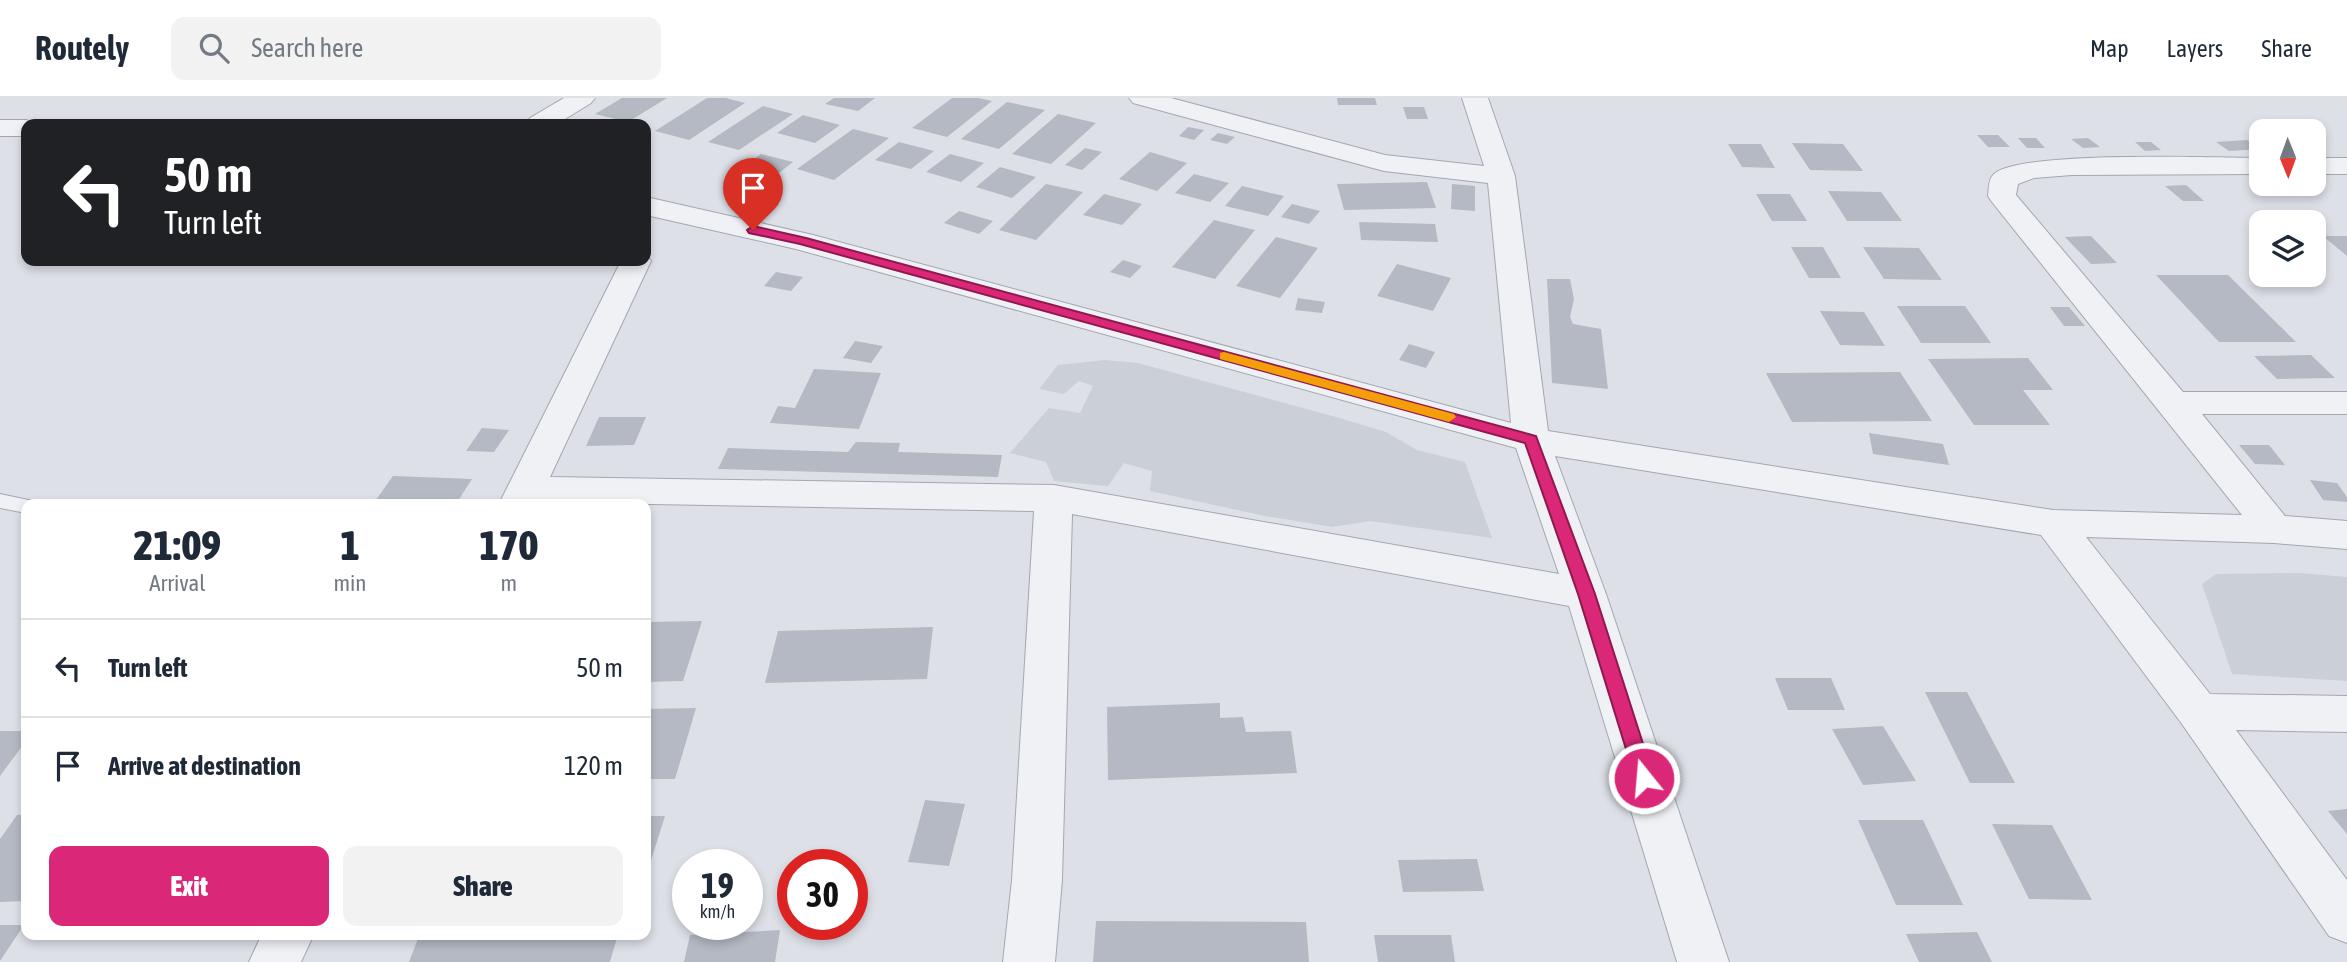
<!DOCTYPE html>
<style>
:root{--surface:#fff;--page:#f2f2f3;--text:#1f2937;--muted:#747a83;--line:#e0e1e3;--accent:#db2777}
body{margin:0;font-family:"Asap Condensed",sans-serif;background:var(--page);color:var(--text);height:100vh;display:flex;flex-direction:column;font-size:26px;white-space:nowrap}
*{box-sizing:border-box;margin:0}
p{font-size:23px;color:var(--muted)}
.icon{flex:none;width:38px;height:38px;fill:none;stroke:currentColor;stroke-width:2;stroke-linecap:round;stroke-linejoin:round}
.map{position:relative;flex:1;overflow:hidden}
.sheet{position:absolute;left:21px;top:401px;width:630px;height:441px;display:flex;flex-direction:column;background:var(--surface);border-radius:14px;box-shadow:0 4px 10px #0003}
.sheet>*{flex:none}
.banner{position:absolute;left:21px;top:21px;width:630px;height:147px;border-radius:14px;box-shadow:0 4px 10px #0003;background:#202124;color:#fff;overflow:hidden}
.needle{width:46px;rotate:179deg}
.tools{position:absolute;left:2249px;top:21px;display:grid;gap:14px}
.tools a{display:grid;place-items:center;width:77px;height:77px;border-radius:14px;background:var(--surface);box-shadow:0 4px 10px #0003;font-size:35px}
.speed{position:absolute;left:672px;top:751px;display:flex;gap:14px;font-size:35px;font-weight:700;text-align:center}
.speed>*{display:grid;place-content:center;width:91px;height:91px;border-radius:50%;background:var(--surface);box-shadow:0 4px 10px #0003;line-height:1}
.speed small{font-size:18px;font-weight:400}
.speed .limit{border:10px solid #d22;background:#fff;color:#111}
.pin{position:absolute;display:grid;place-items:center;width:60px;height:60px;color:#fff;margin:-72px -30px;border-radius:50% 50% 50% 0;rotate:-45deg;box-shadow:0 0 7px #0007}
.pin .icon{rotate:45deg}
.me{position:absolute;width:77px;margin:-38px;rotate:343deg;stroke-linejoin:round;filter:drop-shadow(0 0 5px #0008)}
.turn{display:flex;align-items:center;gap:24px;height:147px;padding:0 28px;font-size:32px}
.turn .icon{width:91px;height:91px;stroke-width:2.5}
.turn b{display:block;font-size:49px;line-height:60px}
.eta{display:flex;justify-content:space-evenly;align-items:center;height:119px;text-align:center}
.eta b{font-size:42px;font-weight:800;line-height:49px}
.action{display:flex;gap:14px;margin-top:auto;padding:14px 28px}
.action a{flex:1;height:80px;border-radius:14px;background:var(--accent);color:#fff;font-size:28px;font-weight:800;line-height:80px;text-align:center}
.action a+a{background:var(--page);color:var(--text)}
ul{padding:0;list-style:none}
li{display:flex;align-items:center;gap:21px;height:98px;padding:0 28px;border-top:2px solid var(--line)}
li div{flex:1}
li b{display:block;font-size:26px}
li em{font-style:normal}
header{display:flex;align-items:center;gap:42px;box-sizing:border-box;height:98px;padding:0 35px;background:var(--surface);border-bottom:2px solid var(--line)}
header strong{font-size:33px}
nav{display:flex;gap:38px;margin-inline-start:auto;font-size:24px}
.search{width:490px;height:63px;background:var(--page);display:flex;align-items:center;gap:18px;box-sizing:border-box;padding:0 24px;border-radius:14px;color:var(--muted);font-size:26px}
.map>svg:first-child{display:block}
.built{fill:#cbcfd8}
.building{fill:#b4b9c3}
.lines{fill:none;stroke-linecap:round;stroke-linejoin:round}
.service-casing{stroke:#a3a7b1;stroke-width:2}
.minor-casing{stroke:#a3a7b1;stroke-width:2}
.service{fill:#eff1f5;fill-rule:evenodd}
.minor{fill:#eff1f5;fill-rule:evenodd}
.route{fill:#db2777;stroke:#8e194d;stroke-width:2}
.slow{fill:#f59e0b}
</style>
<header>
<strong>Routely</strong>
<div class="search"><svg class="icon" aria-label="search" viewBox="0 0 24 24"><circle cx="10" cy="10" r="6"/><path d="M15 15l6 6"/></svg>Search here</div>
<nav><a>Map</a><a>Layers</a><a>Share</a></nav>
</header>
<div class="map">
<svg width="2347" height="864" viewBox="0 0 2347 864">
<rect width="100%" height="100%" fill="#dde0e7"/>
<path class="built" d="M1105,262L1138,265L1336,319L1386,334L1417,352L1465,364L1492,440L1370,423L1332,429L1265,418L1150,393L1152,373L1124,365L1108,388L1054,383L1046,364L1010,355L1049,310L1080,315L1093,288L1079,283L1064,296L1039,291L1058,267Z
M2298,475L2347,479V583L2232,576L2202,486L2216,476Z"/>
<path class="building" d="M622,0H667L628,24L595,16Z
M707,0H726L745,5L689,42L655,33Z
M834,0H875L858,13L825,6Z
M952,0H978L992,3L947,39L912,30Z
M1337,0H1375L1377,7H1338Z
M1007,4L1045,12L999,51L961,41Z
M763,8L793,16L739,52L708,44Z
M1403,9H1424L1428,21H1407Z
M1058,16L1096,25L1051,66L1012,56Z
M803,17L840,27L815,45L777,35Z
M1188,29L1204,32L1194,42L1179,38Z
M853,31L889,40L834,82L797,71Z
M1218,35L1235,39L1227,46L1210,42Z
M1977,37H1998L2010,49H1988Z
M2018,40H2036L2045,50H2027Z
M2088,40L2100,49L2083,50L2071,41Z
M2247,42L2261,51L2229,53L2216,44Z
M899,44L934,53L911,71L875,62Z
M2135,44H2151L2161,52L2145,53Z
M1792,45L1843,46L1863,73L1810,72Z
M1728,46H1761L1775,70L1742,69Z
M1085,50L1102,54L1082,72L1065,67Z
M1150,54L1187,65L1157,93L1119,81Z
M761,56L793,64L779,75L746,67Z
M950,56L984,65L961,84L926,74Z
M1000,69L1036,79L1012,100L976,89Z
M1194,76L1229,85L1210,104L1175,95Z
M1427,84L1436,110L1344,112L1337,86Z
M1046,86L1083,94L1036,142L999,132Z
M1452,86L1475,88V113L1451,111Z
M2186,87L2204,103H2183L2165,88Z
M1242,88L1284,98L1268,118L1225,108Z
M1828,93L1881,94L1902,123H1847Z
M1104,96L1142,106L1122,127L1083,117Z
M1756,96H1790L1807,123H1772Z
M1292,106L1320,113L1309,126L1281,119Z
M959,113L993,123L979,136L944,125Z
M1214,122L1255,132L1215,181L1172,169Z
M1359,124L1435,126L1438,144L1361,142Z
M2091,138L2117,165L2091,166L2065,139Z
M2323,138H2347V158Z
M1276,139L1318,150L1280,200L1236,188Z
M1791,149H1823L1841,180H1809Z
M1863,149L1919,150L1942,182L1884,181Z
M1123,162L1142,168L1130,180L1110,174Z
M1397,166L1451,180L1433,213L1377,198Z
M776,174L803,179L791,193L764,188Z
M2156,177H2228L2296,244H2219Z
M1547,181H1570L1574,201L1570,219L1573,226L1601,231L1608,291L1552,285Z
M1298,200L1325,204L1322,215L1295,212Z
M1897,208H1965L1991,245H1921Z
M2050,209H2069L2085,228H2064Z
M1820,213L1864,214L1885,248L1840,247Z
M855,243L883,248L871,265L843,260Z
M1409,246L1435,254L1426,270L1399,262Z
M2311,257L2335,280L2277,281L2254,258Z
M2028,260L2053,292H2023L2050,327H1974L1928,261Z
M814,271L881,275L859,331L770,325L778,308L795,310Z
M1900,274L1932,323L1792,324L1766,275Z
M599,319H646L634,347L586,348Z
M482,330L509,332L494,354L466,353Z
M1869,335L1943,346L1949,367L1873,356Z
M856,344L900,345L898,354L1002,357L998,379L718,371L728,350L848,354Z
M2239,347H2269L2285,367L2255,366Z
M393,378L472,381L456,406H373Z
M2310,382L2337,385L2347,399V404L2323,402Z
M702,523L683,583L646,584V524Z
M933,529L927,581L765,585L778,533Z
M1775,580H1831L1845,612H1788Z
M1925,594H1967L2015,685H1970Z
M1220,605V620L1243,619L1246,634L1291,633L1297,675L1108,682L1107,609Z
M696,610L675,681H646V611Z
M1883,628L1916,683L1863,687L1832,631Z
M0,633H26V643L0,678Z
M925,702L965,706L949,768L908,764Z
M2347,711V736L2328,713Z
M17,717H26V803L0,804V741Z
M646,718H665L646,778Z
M1858,722H1923L1963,807H1896Z
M1992,726L2052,727L2092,802L2029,801Z
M1477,761L1484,793L1403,794L1398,762Z
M1096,823L1306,824L1309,864H1093Z
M0,827H24L0,863Z
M780,832L775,864H684L690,837Z
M1977,834L1992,864H1919L1906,836Z
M475,836H618L610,864H409L419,838Z
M1374,837H1451L1455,864H1378Z"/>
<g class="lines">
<defs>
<path id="service" d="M0,396L33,403L35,406H26V415L0,410Z"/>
<path id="minor" d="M564,0H595L591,5L557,26H526L530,20Z
M1129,0H1171L1385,57L1484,68L1462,0H1488L1515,78L1548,333L2053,412L2242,417L1992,104L1988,98C1989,91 1988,82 1993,77C2015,52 2218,60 2261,60V76L2072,77L2034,80L2018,86L2016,97L2183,294H2347V316H2202L2285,418L2347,423V451L2274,445L2086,439L2210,596L2347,598V634L2236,632L2347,782V845L2329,838L2182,626L2041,437L1555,358L1606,496L1729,864H1677L1569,508L1072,416L1062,782L1055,864H1003L1012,782L1034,413L538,404L499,406L621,163H646V156L651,163L550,379L1054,387L1559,476L1516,350L796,151L646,117V99L813,137L1511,325L1488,85L1384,73L1133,5Z
M0,22H26L37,26H26V38H0Z
M2314,60H2347V76H2314Z
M262,836H314L301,864H249Z"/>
</defs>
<use href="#service" class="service-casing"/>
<use href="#minor" class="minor-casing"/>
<use href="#service" class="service"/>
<use href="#minor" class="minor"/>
</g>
<path class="route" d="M753,128L806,140L1536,338L1595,496L1654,680L1651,686L1644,688L1638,686L1635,680L1578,496L1525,345L800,146L749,135L747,132Z"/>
<path class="slow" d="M1224,254L1454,316L1456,319L1449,324L1220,261V255Z"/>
</svg>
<div class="tools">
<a><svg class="needle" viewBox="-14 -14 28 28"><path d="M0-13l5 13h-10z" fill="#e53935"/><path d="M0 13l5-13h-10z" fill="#747a83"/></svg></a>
<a><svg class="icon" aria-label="layers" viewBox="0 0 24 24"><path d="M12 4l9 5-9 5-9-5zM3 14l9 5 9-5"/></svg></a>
</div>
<div class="speed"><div>19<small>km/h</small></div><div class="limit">30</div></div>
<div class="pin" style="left:753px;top:132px;background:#d93025"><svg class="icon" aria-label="arrive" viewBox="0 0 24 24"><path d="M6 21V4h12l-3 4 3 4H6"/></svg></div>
<svg class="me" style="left:1644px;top:680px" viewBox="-20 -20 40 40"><circle r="17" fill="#db2777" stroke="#fff" stroke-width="3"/><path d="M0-11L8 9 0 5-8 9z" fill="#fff"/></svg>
<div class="banner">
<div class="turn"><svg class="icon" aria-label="left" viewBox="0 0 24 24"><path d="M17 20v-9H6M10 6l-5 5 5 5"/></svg><div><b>50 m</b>Turn left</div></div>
</div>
<section class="sheet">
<div class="eta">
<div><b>21:09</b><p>Arrival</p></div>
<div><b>1</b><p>min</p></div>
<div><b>170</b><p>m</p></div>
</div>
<ul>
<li><svg class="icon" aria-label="left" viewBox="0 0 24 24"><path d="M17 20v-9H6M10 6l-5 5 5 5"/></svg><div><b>Turn left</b></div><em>50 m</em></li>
<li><svg class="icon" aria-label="arrive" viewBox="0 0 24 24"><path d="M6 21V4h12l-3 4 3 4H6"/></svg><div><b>Arrive at destination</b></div><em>120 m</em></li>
</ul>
<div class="action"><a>Exit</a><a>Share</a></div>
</section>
</div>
